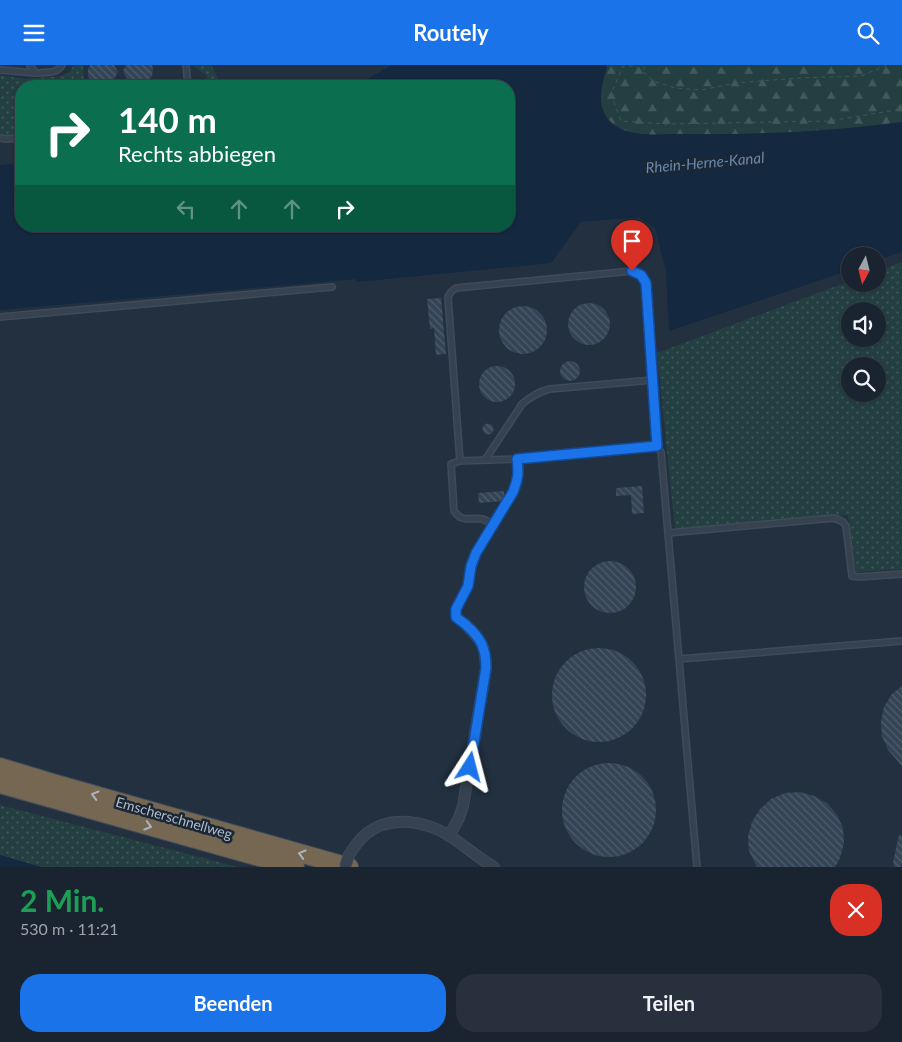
<!DOCTYPE html>
<html lang="de">
<meta charset="utf-8">
<style>
:root{--surface:#1a2430;--page:#27303c;--text:#f1f3f6;--muted:#9fa4ab;--line:#38414c;--accent:#1a73e8}
body{margin:0;font-family:Lato,sans-serif;background:var(--page);color:var(--text);height:100vh;display:flex;flex-direction:column;font-size:19px;white-space:nowrap}
*{box-sizing:border-box;margin:0}
p{font-size:16px;color:var(--muted)}
.icon{flex:none;width:28px;height:28px;fill:none;stroke:currentColor;stroke-width:2;stroke-linecap:round;stroke-linejoin:round}
.map{position:relative;height:802px;overflow:hidden}
.sheet{display:flex;flex-direction:column;background:var(--surface);flex:1}
.sheet>*{flex:none}
.hud{position:absolute;left:15px;top:15px;width:500px;height:152px;border-radius:20px;box-shadow:0 1px 4px #0004,0 0 0 1px var(--line);background:#0b6e4f;color:#fff;overflow:hidden}
.needle{width:32px;rotate:187deg}
.buttons{position:absolute;left:841px;top:182px;display:grid;gap:10px}
.buttons a{display:grid;place-items:center;width:45px;height:45px;border-radius:50%;background:var(--surface);box-shadow:0 1px 4px #0004,0 0 0 1px var(--line);font-size:25px}
.pin{position:absolute;display:grid;place-items:center;width:42px;height:42px;color:#fff;margin:-51px -21px;border-radius:50% 50% 50% 0;rotate:-45deg;box-shadow:0 0 5px #0007}
.pin .icon{rotate:45deg}
.me{position:absolute;width:55px;margin:-28px;rotate:9deg;stroke-linejoin:round;filter:drop-shadow(0 0 4px #0008)}
.turn{display:flex;align-items:center;gap:18px;height:105px;padding:0 20px;font-size:22px}
.turn .icon{width:65px;height:65px;stroke-width:2.5}
.turn b{display:block;font-size:35px;line-height:42px}
.lanes{display:flex;align-items:center;height:48px;padding:0 20px;background:#0003;justify-content:center;gap:25px;direction:ltr}
.lanes .off{opacity:.35}
.round{display:grid;place-items:center;flex:none;width:52px;height:52px;border-radius:20px;background:var(--page)}
.summary{display:flex;align-items:center;justify-content:space-between;height:85px;padding:0 20px}
h1{font-size:30px;font-weight:700;line-height:38px;color:#1e9e55}
.button{display:flex;gap:10px;margin-top:auto;padding:10px 20px}
.button a{flex:1;height:58px;border-radius:20px;background:var(--accent);color:#fff;font-size:20px;font-weight:700;line-height:58px;text-align:center}
.button a+a{background:var(--page);color:var(--text)}
header{display:flex;justify-content:space-between;align-items:center;height:65px;padding:0 20px;background:var(--accent);color:#fff;font-size:22px;font-weight:700}
.map>svg:first-child{display:block}
.grass{fill:url(#grass-dots);fill-rule:evenodd}
.forest{fill:url(#forest-firs)}
.water{fill:#14283f}
.building{fill:url(#building-back-hatch)}
.lines{fill:none;stroke-linecap:round;stroke-linejoin:round}
.lane-casing{stroke:#3f4b59;stroke-width:8}
.street-casing{stroke:#3f4b59;stroke-width:12}
.highway-casing{stroke:#414d5b;stroke-width:20}
.path{stroke:#3d5859;stroke-width:1;stroke-dasharray:4 4;stroke-linecap:butt}
.lane{stroke:#364250;stroke-width:5}
.street{stroke:#364250;stroke-width:10}
.highway{stroke:#766753;stroke-width:18}
.street-bridge-casing{stroke:#3f4b59;stroke-width:12;stroke-linecap:butt}
.street-bridge{stroke:#364250;stroke-width:10}
.oneway{stroke:#acb4bf}
.route-casing{stroke:#114b97;stroke-width:12}
.route{stroke:#1a73e8;stroke-width:9}
.labels{text-anchor:middle;stroke-width:5;stroke-linejoin:round;paint-order:stroke}
.street-label{font-size:14px;fill:#b2bdcb;stroke:#1b2735}
.water-label{font-size:15px;font-style:italic;fill:#6889ad;stroke:#1b2735}
</style>
<header><svg class="icon" aria-label="menu" viewBox="0 0 24 24"><path d="M4 6h16M4 12h16M4 18h16"/></svg>Routely<svg class="icon" aria-label="search" viewBox="0 0 24 24"><circle cx="10" cy="10" r="6"/><path d="M15 15l6 6"/></svg></header>
<div class="map">
<svg width="902" height="802" viewBox="0 0 902 802">
<defs>
<pattern id="grass-dots" width="8" height="8" patternUnits="userSpaceOnUse" patternTransform="scale(1.25)"><rect width="8" height="8" fill="#243f41"/><path d="M2 2h.1M6 6h.1" fill="none" stroke="#41595b" stroke-width="1.8" stroke-linecap="round"/></pattern>
<pattern id="forest-firs" width="22" height="20" patternUnits="userSpaceOnUse" patternTransform="scale(1.25)"><rect width="22" height="20" fill="#243f41"/><path d="M5 1l3.5 6h-7zM16 11l3.5 6h-7z" fill="#41595b"/></pattern>
<pattern id="building-back-hatch" width="6" height="6" patternUnits="userSpaceOnUse" patternTransform="scale(1.25)"><rect width="6" height="6" fill="#344456"/><path d="M-1 5l2 2M0 0l6 6M5-1l2 2" fill="none" stroke="#4f5d6d"/></pattern>
</defs>
<rect width="100%" height="100%" fill="#223040"/>
<path class="grass" d="M74,0H83L84,21H21V71L7,72L0,70V10L24,14L61,11L69,8Z
M192,0H211L222,21H206V12L207,11Z
M902,197V504L856,507L848,450L675,464L657,288L850,216V219H878V206ZM850,246H878V274H850ZM850,301H878V329H850Z
M0,740L238,802H41L0,790Z"/>
<path class="forest" d="M606,0H902V57C829,67 756,70 682,69C661,69 634,73 616,61C595,47 600,23 607,3Z"/>
<path class="water" d="M392,0H606L607,3C600,23 595,47 615,61C634,73 661,69 682,69C756,70 829,67 902,57V187L878,195V191H850V205L669,266L666,206L655,163L639,152L581,157L551,198L357,217L356,214L0,245V100L21,98V161H509V21H355Z
M0,790L41,802H0Z"/>
<path class="building" d="M90,0H114L118,7L113,16L108,21H96L94,20L90,16L88,11V5Z
M126,0H152L153,4L152,11L148,16L144,18L139,19L133,18L127,14L123,6Z
M441,233L446,289L436,290L434,263L430,264L427,234Z
M568 259a21 21 0 1 1 42 0a21 21 0 1 1-42 0Z
M499 265a24 24 0 1 1 48 0a24 24 0 1 1-48 0Z
M560 306a10 10 0 1 1 20 0a10 10 0 1 1-20 0Z
M479 319a18 18 0 1 1 36 0a18 18 0 1 1-36 0Z
M482.5 364a5.5 5.5 0 1 1 11 0a5.5 5.5 0 1 1-11 0Z
M642,421L644,448L632,449L631,430L616,431V423Z
M504,426V433L503,436L479,438L478,428Z
M584 522a26 26 0 1 1 52 0a26 26 0 1 1-52 0Z
M552 630a47 47 0 1 1 94 0a47 47 0 1 1-94 0Z
M902,621V701L888,685L882,671L881,656L884,642L892,629Z
M562 745a47 47 0 1 1 94 0a47 47 0 1 1-94 0Z
M800,727L814,731L827,738L837,750L843,763L844,778L840,793L835,802H757L749,786L748,771L752,757L760,744L771,734L785,728Z
M899,770L902,771V802H894L893,797Z"/>
<g class="lines">
<defs>
<path id="lane" d="M30,0L36,8C46,7 57,9 62,0
M186,0L188,21
M0,5L36,8
M0,73L6,74L21,73
M0,252L332,222
M657,381L517,394L460,396L448,232L451,227L456,223L632,206L641,210L646,219L657,381L661,387L697,802
M485,395L522,339C531,331 538,327 550,324L653,315
M460,396L451,399L454,446C462,458 470,452 482,454C486,455 490,458 494,459
M668,468L834,453L843,457L846,461L852,511L858,512L902,509
M465,559L456,552L457,544L468,521L471,501L476,488L513,427L517,417L519,408L517,394
M679,594L902,576"/>
<path id="street" d="M449,771L459,753L463,741L486,603C485,580 481,575 465,559
M349,790C354,782 359,775 366,769C391,749 425,756 450,771C465,781 478,793 494,802"/>
<path id="highway" d="M0,702L53,718L349,802
M0,719L295,802"/>
</defs>
<use href="#lane" class="lane-casing"/>
<use href="#street" class="street-casing"/>
<use href="#highway" class="highway-casing"/>
<path class="path" d="M887,0L861,11L798,13L736,18L701,25L675,23L653,16L642,6L635,1H623L611,29L621,56L667,59L829,56L902,44
M643,5L646,0"/>
<use href="#lane" class="lane"/>
<use href="#street" class="street"/>
<use href="#highway" class="highway"/>
<defs>
<path id="street-bridge" d="M345,802L349,790"/>
</defs>
<use href="#street-bridge" class="street-bridge-casing"/>
<use href="#street-bridge" class="street-bridge"/>
</g>
<defs><path id="oneway-chevron" d="M-2-3.5L2.5 0L-2 3.5" fill="none" stroke-width="1.6" stroke-linecap="round" stroke-linejoin="round" transform="scale(1.25)"/></defs>
<g class="oneway">
<use href="#oneway-chevron" transform="translate(95 730) rotate(-164)"/>
<use href="#oneway-chevron" transform="translate(148 761) rotate(16)"/>
<use href="#oneway-chevron" transform="translate(302 789) rotate(-164)"/>
</g>
<g class="lines">
<defs>
<path id="route" d="M470,702L486,603C486,583 481,573 466,560C463,557 459,555 456,552V544L468,521L471,501L476,488L513,427C518,414 519,408 517,394L657,381L646,218L641,210L632,206"/>
</defs>
<use href="#route" class="route-casing"/>
<use href="#route" class="route"/>
</g>
<g class="labels">
<g class="street-label">
<text transform="translate(174 753) rotate(16)" y="5">Emscherschnellweg</text>
</g>
<g class="water-label">
<text transform="translate(705 98) rotate(-5)" y="5">Rhein-Herne-Kanal</text>
</g>
</g>
</svg>
<div class="buttons">
<a><svg class="needle" viewBox="-14 -14 28 28"><path d="M0-13l5 13h-10z" fill="#e53935"/><path d="M0 13l5-13h-10z" fill="#9fa4ab"/></svg></a>
<a><svg class="icon" aria-label="sound" viewBox="0 0 24 24"><path d="M4 9h4l5-4v14l-5-4H4zM17 9q2 3 0 6"/></svg></a>
<a><svg class="icon" aria-label="search" viewBox="0 0 24 24"><circle cx="10" cy="10" r="6"/><path d="M15 15l6 6"/></svg></a>
</div>
<div class="pin" style="left:632px;top:206px;background:#d93025"><svg class="icon" aria-label="arrive" viewBox="0 0 24 24"><path d="M6 21V4h12l-3 4 3 4H6"/></svg></div>
<svg class="me" style="left:470px;top:702px" viewBox="-20 -20 40 40"><path d="M0-17L14 15 0 8-14 15z" fill="#1a73e8" stroke="#fff" stroke-width="4"/></svg>
<div class="hud">
<div class="turn"><svg class="icon" aria-label="right" viewBox="0 0 24 24"><path d="M7 20v-9h11M14 6l5 5-5 5"/></svg><div><b>140 m</b>Rechts abbiegen</div></div>
<div class="lanes"><svg class="icon off" aria-label="left" viewBox="0 0 24 24"><path d="M17 20v-9H6M10 6l-5 5 5 5"/></svg><svg class="icon off" aria-label="ahead" viewBox="0 0 24 24"><path d="M12 20V5M6 11l6-6 6 6"/></svg><svg class="icon off" aria-label="ahead" viewBox="0 0 24 24"><path d="M12 20V5M6 11l6-6 6 6"/></svg><svg class="icon" aria-label="right" viewBox="0 0 24 24"><path d="M7 20v-9h11M14 6l5 5-5 5"/></svg></div>
</div>
</div>
<section class="sheet">
<div class="summary"><div><h1>2 Min.</h1><p>530 m · 11:21</p></div><a class="round" style="background:#d93025;color:#fff"><svg class="icon" aria-label="close" viewBox="0 0 24 24"><path d="M6 6l12 12M18 6L6 18"/></svg></a></div>
<div class="button"><a>Beenden</a><a>Teilen</a></div>
</section>
